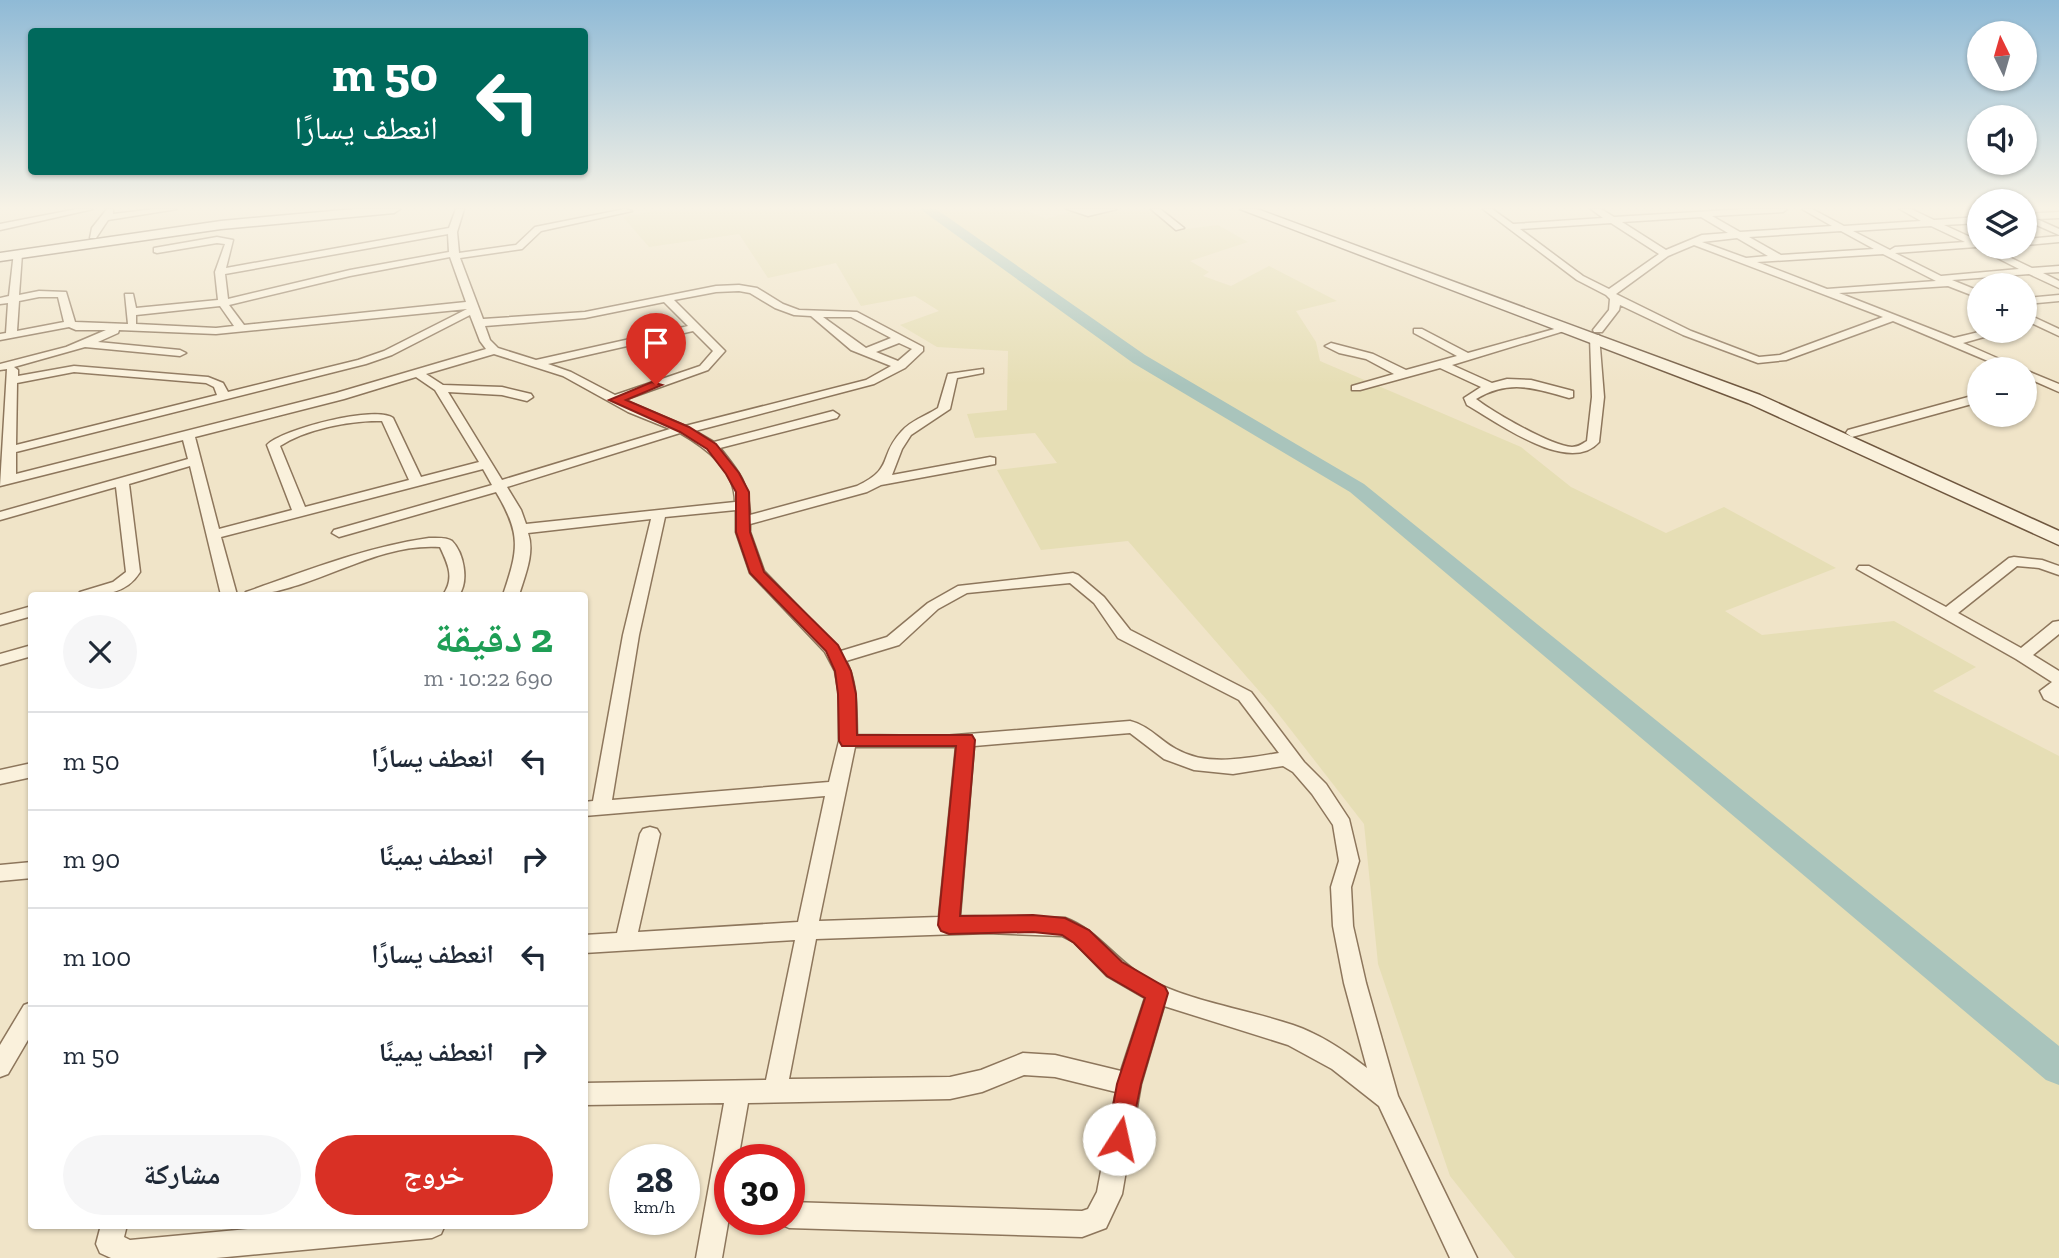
<!DOCTYPE html>
<html lang="ar">
<meta charset="utf-8">
<style>
:root{--surface:#fff;--page:#f6f6f7;--text:#1f2937;--muted:#747a83;--line:#e0e1e3;--accent:#d93025}
body{margin:0;font-family:"Zilla Slab","Noto Naskh Arabic",serif;background:var(--page);color:var(--text);direction:rtl;height:100vh;display:flex;flex-direction:column;font-size:26px;white-space:nowrap}
*{box-sizing:border-box;margin:0}
p{font-size:23px;color:var(--muted)}
.icon{flex:none;width:38px;height:38px;fill:none;stroke:currentColor;stroke-width:2;stroke-linecap:round;stroke-linejoin:round}
.map{position:relative;flex:1;overflow:hidden;direction:ltr}
.drawer{position:absolute;left:28px;top:592px;width:560px;height:637px;display:flex;flex-direction:column;background:var(--surface);border-radius:7px;box-shadow:0 2px 5px #0004;direction:rtl}
.drawer>*{flex:none}
.top-card{position:absolute;left:28px;top:28px;width:560px;height:147px;border-radius:7px;box-shadow:0 2px 5px #0004;direction:rtl;background:#00695c;color:#fff;overflow:hidden}
.needle{width:46px;rotate:355deg}
.controls{position:absolute;left:1967px;top:21px;display:grid;gap:14px}
.controls a{display:grid;place-items:center;width:70px;height:70px;border-radius:50%;background:var(--surface);box-shadow:0 2px 5px #0004;font-size:35px}
.speed{position:absolute;left:609px;top:1144px;display:flex;gap:14px;font-size:35px;font-weight:700;text-align:center}
.speed>*{display:grid;place-content:center;width:91px;height:91px;border-radius:50%;background:var(--surface);box-shadow:0 2px 5px #0004;line-height:1}
.speed small{font-size:18px;font-weight:400}
.speed .limit{border:10px solid #d22;background:#fff;color:#111}
.pin{position:absolute;display:grid;place-items:center;width:60px;height:60px;color:#fff;margin:-72px -30px;border-radius:50% 50% 50% 0;rotate:-45deg;box-shadow:0 0 7px #0007}
.pin .icon{rotate:45deg}
.me{position:absolute;width:77px;margin:-38px;rotate:10deg;stroke-linejoin:round;filter:drop-shadow(0 0 5px #0008)}
.turn{display:flex;align-items:center;gap:24px;height:147px;padding:0 35px;font-size:32px}
.turn .icon{width:91px;height:91px;stroke-width:2.5}
.turn b{display:block;font-size:49px;line-height:60px}
.round{display:grid;place-items:center;flex:none;width:74px;height:74px;border-radius:37px;background:var(--page)}
.headline{display:flex;align-items:center;justify-content:space-between;height:119px;padding:0 35px}
h1{font-size:42px;font-weight:700;line-height:52px;color:#1e9e55}
.cta{display:flex;gap:14px;margin-top:auto;padding:14px 35px}
.cta a{flex:1;height:80px;border-radius:42px;background:var(--accent);color:#fff;font-size:28px;font-weight:700;line-height:80px;text-align:center}
.cta a+a{background:var(--page);color:var(--text)}
ul{padding:0;list-style:none}
li{display:flex;align-items:center;gap:21px;height:98px;padding:0 35px;border-top:2px solid var(--line)}
li div{flex:1}
li b{display:block;font-size:26px}
li em{font-style:normal}
.map>svg:first-child{display:block}
.farmland{fill:#e6deb5}
.lines{fill:none;stroke-linecap:round;stroke-linejoin:round}
.river{fill:#a9c4bc;fill-rule:evenodd}
.street-casing{stroke:#8d765c;stroke-width:3}
.secondary-casing{stroke:#6f573f;stroke-width:3}
.street{fill:#faf1dc;fill-rule:evenodd}
.secondary{fill:#faf1dc;fill-rule:evenodd}
.route{fill:#d93025;stroke:#8d1f18;stroke-width:2}
</style>
<div class="map">
<svg width="2059" height="1258" viewBox="0 0 2059 1258">
<rect width="100%" height="100%" fill="#f0e4c8"/>
<path class="farmland" d="M663,209H1023L1046,219L1079,209H1157L1186,229L1218,225L1248,242L1190,261L1209,272L1203,276L1231,286L1269,266L1337,301L1296,311L1316,342L1320,361L1521,447L1571,487L1666,533L1724,507L1836,568L1725,611L1762,635L1894,621L1976,667L1933,691L2059,756V1258H1515L1450,1176L1378,964L1364,824L1273,707L1128,541L1041,550L997,470L1057,463L1035,433L975,438L967,414L1007,410L1008,351L937,347L900,325L939,311L915,296L861,306L836,263L768,278L739,234L649,247L623,217Z"/>
<g class="lines">
<path class="river" d="M920,209H936L1145,355L1364,484L2059,1046V1085L2046,1080L1350,492L1133,363Z"/>
<defs>
<path id="street" d="M77,209H93L0,230V224Z
M107,209H113V214L155,209H177L108,220L96,238H90L92,228Z
M456,209H464L457,232L459,253L516,245L535,227L625,209L632,211L541,231L522,249L460,258L483,319L585,312L716,286L739,285L757,288L783,304L799,310L857,312L923,347V351L905,368L874,384L695,431L714,442L833,411L839,415L837,418L720,448C741,474 748,483 750,515L857,486C895,468 878,457 901,432C911,420 926,416 938,408L948,374L983,369V373L957,378L950,409L911,435L902,449L892,475L990,457L995,458V464L881,485L867,492L750,524V532L764,571L841,651L887,637L928,603L958,586L1073,573L1078,575L1104,597L1130,630L1251,692L1304,762L1326,784L1349,819L1359,861L1351,887L1353,926L1366,983L1398,1096L1477,1258H1450L1379,1106L1332,1069L1288,1045L1164,1006L1141,1084L1122,1194L1106,1228L1082,1237L789,1228L780,1224L778,1220H789V1202L1082,1211L1088,1209L1097,1192L1116,1092L1055,1077L1024,1075L982,1092L950,1099L748,1103L738,1160H730V1212L722,1258H696L724,1103L584,1105V1083L766,1080L795,940L584,953V935L617,933L640,834L643,829L650,827L657,829L660,834L638,932L798,922L825,796L584,816V802L593,801L623,635L651,519L528,533C535,553 525,575 519,595H503C518,550 522,535 496,492L339,537L332,533L334,530L492,485L483,469L221,537L237,595H221L190,466L129,484L140,572C126,595 102,595 77,595L80,592L113,582L126,572L116,487L0,520V512L188,459L183,440L0,486L7,369L0,370V364L66,347L106,330H76L69,327L0,340V334L6,333L8,303L0,304V298L9,296L14,252L22,254L19,295L39,291L66,292L75,322L128,324L125,294H133L136,308L218,300L215,272L225,244L217,243L157,253L154,252V248L217,237L233,240L226,268L449,228ZM448,234L449,252L350,270L228,299L225,274ZM450,257L466,302L244,325L229,305L350,276ZM739,291L750,293L775,308L794,315L811,316L851,350L891,366L866,380L685,426L624,400L708,370L725,351L674,300L716,292ZM39,297H58L64,322L17,331L19,301ZM664,302L688,326L536,360L498,348L490,340L485,326L585,318ZM220,306L234,326L216,328L136,324V315ZM467,309L384,351L358,360L228,392L223,383L208,377L74,366L18,376V370L14,367L85,347L180,356L186,353L180,350L98,342L118,333L119,330L216,334ZM470,315L480,341L486,349L336,393L16,474V452L366,364L392,355ZM823,317H851L891,338L866,348ZM693,331L713,351L700,366L615,395L571,372L548,364ZM899,343L912,349L898,361L876,352ZM494,354L563,376L628,412L670,429L502,480L448,392L502,395L527,401L533,397L531,394L502,387L443,385L426,374ZM74,372L206,383L214,387L217,395L16,445L17,383ZM416,377L435,390L479,462L421,477L393,418C376,405 282,429 267,445L292,510L219,529L195,437L344,399ZM382,421L409,480L305,507L280,446C306,429 351,420 382,421ZM680,433C706,448 735,469 735,502L526,524L521,510L507,487ZM736,510V532L750,573L825,652L835,671L839,694V741L829,782L612,800L639,635L665,517ZM1070,583L1094,603L1118,638L1239,700L1279,753C1246,758 1207,767 1176,749C1159,740 1150,726 1130,721L943,736L857,735C856,710 858,684 846,661L899,645L938,609L967,593ZM1130,733L1164,759L1194,770L1233,774L1283,766L1293,772L1312,794L1333,825L1339,861L1331,887L1333,926L1344,983L1367,1068C1345,1051 1320,1034 1293,1025C1246,1009 1191,1002 1146,978C1116,961 1098,930 1065,918L960,916L974,746ZM855,747H956L939,917L819,921ZM987,933L1062,936L1074,942L1107,976L1145,998L1121,1071L1055,1055L1023,1053L981,1070L950,1077L789,1079L816,939Z
M1067,209H1117L1088,216Z
M1151,209H1160L1184,228L1176,230Z
M1483,209H1492L1513,224L1603,218L1591,209H1601L1614,217L1746,209H1787L1783,212L1712,216L1740,232L1832,226L1802,209H1812L1844,226L1921,221L1900,209H1911L1934,220L1979,217V223L1944,225L1979,241V247H1988L2032,268L2059,266V272L2043,273L2059,281V288L2029,274L1952,280L1979,291V298L1948,286L1839,293L1954,338L1983,331H1999L1998,333L1963,343L2022,369H2007L1893,321L1786,360L1758,363L1683,335L1620,305L1619,310L1602,332H1594L1593,330L1609,310L1610,299L1606,295L1577,280ZM1701,217L1728,233L1702,235L1666,250L1622,222ZM1611,223L1659,254L1609,289L1583,276L1520,229ZM1931,226L1965,242L1895,247L1890,250L1853,231ZM1841,231L1874,249L1781,255L1749,237ZM1737,238L1768,256L1746,258L1702,242ZM1694,245L1883,317L1780,355L1759,357L1691,331L1616,294L1668,256ZM1976,247L2019,269L1941,276L1895,253ZM1883,254L1936,281L1827,289L1757,262Z
M2059,212V218L2037,219L2059,229V235L2025,220V214Z
M2059,236V242L2025,245V239Z
M2059,295V301L2025,304V298Z
M2025,313L2059,329V336L2025,320Z
M1565,326L1574,328L1452,365L1492,383L1507,379L1531,380L1573,391V397L1569,398C1535,388 1509,379 1476,399C1493,412 1551,446 1572,447C1578,447 1582,444 1587,441L1592,397L1590,337L1599,335L1604,397L1599,442C1569,476 1497,422 1467,405L1464,398L1481,387L1440,368L1360,390H1352V386L1394,374L1366,359L1339,353L1325,346L1331,343L1373,354L1406,370L1457,356L1414,333V329H1422L1468,353Z
M2025,370L2059,384V392L2025,377Z
M1979,394V402L1852,437L1846,433L1848,430Z
M429,538C436,538 447,537 452,541C464,553 469,581 459,595H443C455,578 448,564 440,547C372,542 310,595 243,595L246,592C306,571 366,547 429,538Z
M2014,557L2042,560L2059,566V575L2039,568L2017,566L1958,613L2021,648L2053,622L2059,621V634L2033,655L2059,671V707L2044,699L2040,691L2052,682L2016,659L1857,569L1859,566H1869L1946,607L2009,558Z
M32,606V616L0,625V615Z
M32,645V656L0,665V654Z
M32,763V777L0,784V770Z
M32,862V878L0,881V865Z
M32,1002V1033L8,1074L0,1077V1045L24,1005Z
M101,1225H127L124,1237L130,1240L292,1225H445L441,1234L432,1238L216,1258H111L100,1253L96,1244Z"/>
<path id="secondary" d="M355,209H400L394,213L221,229L0,261V253L221,221Z
M1240,209H1257L1760,395L2059,531V545L1748,403Z"/>
</defs>
<use href="#street" class="street-casing"/>
<use href="#secondary" class="secondary-casing"/>
<use href="#street" class="street"/>
<use href="#secondary" class="secondary"/>
</g>
<linearGradient id="sky" x2="0" y2="1"><stop stop-color="#8fbad6"/><stop offset="0.54" stop-color="#f8f3e6"/><stop offset="1" stop-color="#f8f3e6" stop-opacity="0"/></linearGradient>
<rect width="2059" height="385" fill="url(#sky)"/>
<path class="route" d="M652,382L662,385L626,400L689,427L716,444L739,473L749,492L750,532L764,572L838,645L851,671L856,694L857,735H972L975,740L960,916L1033,915L1065,918L1089,930L1122,962L1165,987L1168,993L1141,1084L1128,1147L1119,1151L1111,1147L1107,1139L1117,1084L1145,998L1107,976L1074,943L1062,935L1033,932L949,934L941,931L938,925L956,746H842L839,741L838,694L835,671L826,651L750,573L736,532V492L726,474L707,449L680,432L609,400Z"/>
</svg>
<div class="controls">
<a><svg class="needle" viewBox="-14 -14 28 28"><path d="M0-13l5 13h-10z" fill="#e53935"/><path d="M0 13l5-13h-10z" fill="#747a83"/></svg></a>
<a><svg class="icon" aria-label="sound" viewBox="0 0 24 24"><path d="M4 9h4l5-4v14l-5-4H4zM17 9q2 3 0 6"/></svg></a>
<a><svg class="icon" aria-label="layers" viewBox="0 0 24 24"><path d="M12 4l9 5-9 5-9-5zM3 14l9 5 9-5"/></svg></a>
<a>+</a>
<a>−</a>
</div>
<div class="speed"><div>28<small>km/h</small></div><div class="limit">30</div></div>
<div class="pin" style="left:656px;top:385px;background:#d93025"><svg class="icon" aria-label="arrive" viewBox="0 0 24 24"><path d="M6 21V4h12l-3 4 3 4H6"/></svg></div>
<svg class="me" style="left:1119px;top:1139px" viewBox="-20 -20 40 40"><circle r="19" fill="#fff"/><path d="M0-13L10 11 0 6-10 11z" fill="#d93025"/></svg>
<div class="top-card">
<div class="turn"><svg class="icon" aria-label="left" viewBox="0 0 24 24"><path d="M17 20v-9H6M10 6l-5 5 5 5"/></svg><div><b>50 m</b>انعطف يسارًا</div></div>
</div>
<section class="drawer">
<div class="headline"><div><h1>2 دقيقة</h1><p>690 m · 10:22</p></div><a class="round"><svg class="icon" aria-label="close" viewBox="0 0 24 24"><path d="M6 6l12 12M18 6L6 18"/></svg></a></div>
<ul>
<li><svg class="icon" aria-label="left" viewBox="0 0 24 24"><path d="M17 20v-9H6M10 6l-5 5 5 5"/></svg><div><b>انعطف يسارًا</b></div><em>50 m</em></li>
<li><svg class="icon" aria-label="right" viewBox="0 0 24 24"><path d="M7 20v-9h11M14 6l5 5-5 5"/></svg><div><b>انعطف يمينًا</b></div><em>90 m</em></li>
<li><svg class="icon" aria-label="left" viewBox="0 0 24 24"><path d="M17 20v-9H6M10 6l-5 5 5 5"/></svg><div><b>انعطف يسارًا</b></div><em>100 m</em></li>
<li><svg class="icon" aria-label="right" viewBox="0 0 24 24"><path d="M7 20v-9h11M14 6l5 5-5 5"/></svg><div><b>انعطف يمينًا</b></div><em>50 m</em></li>
</ul>
<div class="cta"><a>خروج</a><a>مشاركة</a></div>
</section>
</div>
